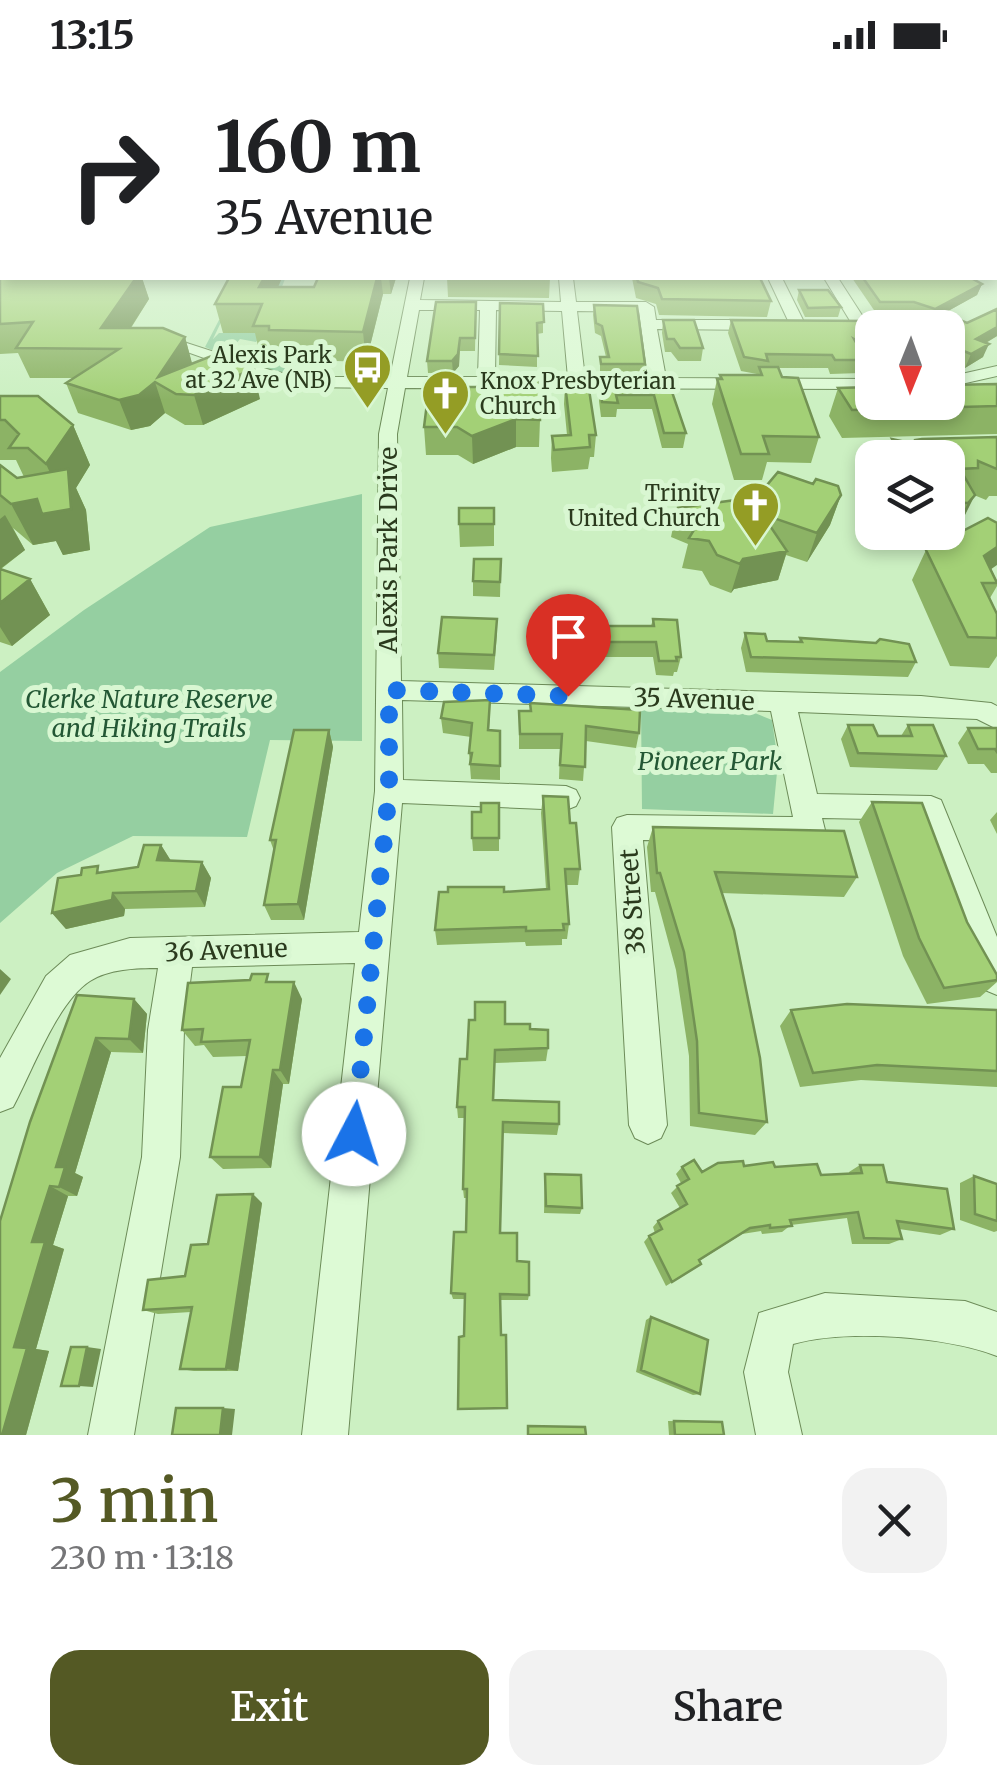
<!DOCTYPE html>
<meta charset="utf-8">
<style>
:root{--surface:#fff;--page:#f2f2f2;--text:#202124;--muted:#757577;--accent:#545924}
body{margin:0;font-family:Merriweather,serif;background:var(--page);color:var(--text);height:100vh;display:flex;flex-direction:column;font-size:38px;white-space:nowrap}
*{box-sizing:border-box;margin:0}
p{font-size:32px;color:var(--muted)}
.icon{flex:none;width:55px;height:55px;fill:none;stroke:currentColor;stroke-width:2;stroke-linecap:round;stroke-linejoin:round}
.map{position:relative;height:1365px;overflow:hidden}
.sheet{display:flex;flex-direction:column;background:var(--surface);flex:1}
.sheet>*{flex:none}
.guide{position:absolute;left:0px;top:0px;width:998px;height:210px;box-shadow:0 5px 15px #0003;background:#fff;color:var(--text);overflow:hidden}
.needle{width:65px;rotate:181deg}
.fabs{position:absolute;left:855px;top:240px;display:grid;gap:20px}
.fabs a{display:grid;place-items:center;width:110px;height:110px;border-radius:20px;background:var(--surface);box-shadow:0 5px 15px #0003;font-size:50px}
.pin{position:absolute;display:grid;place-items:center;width:85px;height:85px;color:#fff;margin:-102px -42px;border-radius:50% 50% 50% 0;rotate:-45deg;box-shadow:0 0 10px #0007}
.pin .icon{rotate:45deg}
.me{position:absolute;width:110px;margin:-55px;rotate:5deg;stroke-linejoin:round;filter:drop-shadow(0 0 8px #0008)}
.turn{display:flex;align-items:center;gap:35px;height:210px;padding:0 50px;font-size:45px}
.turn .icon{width:130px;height:130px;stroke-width:2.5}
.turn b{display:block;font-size:70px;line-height:85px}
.round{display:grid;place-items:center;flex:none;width:105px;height:105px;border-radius:30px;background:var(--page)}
.overview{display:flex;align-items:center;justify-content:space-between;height:170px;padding:0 50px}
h1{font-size:60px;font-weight:600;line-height:75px;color:var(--accent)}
.cta{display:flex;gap:20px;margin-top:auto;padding:20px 50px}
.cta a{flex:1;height:115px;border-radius:30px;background:var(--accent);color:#fff;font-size:40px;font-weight:600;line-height:115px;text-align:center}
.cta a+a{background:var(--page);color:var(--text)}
.status{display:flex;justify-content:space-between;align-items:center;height:70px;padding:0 50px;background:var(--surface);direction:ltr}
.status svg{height:28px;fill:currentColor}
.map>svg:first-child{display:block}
.green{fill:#95cfa1}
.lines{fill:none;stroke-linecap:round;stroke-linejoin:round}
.minor-casing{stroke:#6c8b58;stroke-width:2}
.minor{fill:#ddfad5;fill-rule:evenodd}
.wall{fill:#8cb365}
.shaded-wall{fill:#729253}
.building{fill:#a3d076;stroke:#729253;stroke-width:2.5}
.route{stroke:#1a73e8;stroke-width:18;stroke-dasharray:0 32.4}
.labels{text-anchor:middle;stroke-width:10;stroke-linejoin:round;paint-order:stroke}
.far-poi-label{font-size:22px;fill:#2a3a1d;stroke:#d9f7d2;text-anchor:end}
.street-label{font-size:25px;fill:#2a3a1d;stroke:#d9f7d2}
.park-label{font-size:25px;font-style:italic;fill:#235734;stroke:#d9f7d2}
</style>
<div class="status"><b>13:15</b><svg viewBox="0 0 49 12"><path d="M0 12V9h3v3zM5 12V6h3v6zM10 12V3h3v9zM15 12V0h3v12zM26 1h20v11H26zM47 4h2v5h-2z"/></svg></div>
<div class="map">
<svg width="997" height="1365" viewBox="0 0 997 1365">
<rect width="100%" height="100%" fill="#ccf0c2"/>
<path class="green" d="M268,209H285L257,282L280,290L305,283L296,307L240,291L255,285L265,260L256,272L240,269L226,286L205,277L219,250H222L213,269L219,263H258Z
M362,424V671L270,670L247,767L133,766L57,803L0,853V602L84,540L210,457Z
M641,637L745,639L772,650L778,692L773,744L642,739Z"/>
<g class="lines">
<defs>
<path id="minor" d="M995,187H997V195H995Z
M410,208H424L420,230L561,232L559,208H573L576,232H646L654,237L656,250H764L772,255L764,260L657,259L666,308L872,309V319L405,318L397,364L401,611L921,626L991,633L997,636V659L977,649L798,642L817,724L931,726L941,730L997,867V925L985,920L980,909L921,750L822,748L825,760L820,769L810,772L643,770L667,1055L661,1068L648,1074L635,1068L629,1055L612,757L617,748L627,745L793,747L771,641L402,630L403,710L566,716L576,720L580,728L576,736L566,740L402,733L348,1365H302L355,893L192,897L184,960L180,1087L134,1365H88L142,1087L148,960L158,898C137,898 108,899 90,911C57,932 32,1002 13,1037L0,1042V988L46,906L70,885L130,868L359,862L375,721L379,364L388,318L301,317L269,311L145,267L159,264L273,301L301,307H390ZM419,240H480L478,307H407ZM496,240L562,241L568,308L495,307ZM577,241L639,242L648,308H585Z
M768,208H782L806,256L804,259H792Z
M824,208H838L869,256L867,259H855Z
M997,296V306L948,317V307Z
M825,1223L965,1231L997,1242V1286C945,1266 846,1259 793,1274L788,1302L802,1365H756L744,1302L759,1243Z"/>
</defs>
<use href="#minor" class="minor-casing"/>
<use href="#minor" class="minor"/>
</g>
<path class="wall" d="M0,139H2V191H0Z
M0,199L2,208H142L149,229L131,258L185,267L192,294L260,329L203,355H185L165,343L150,356L131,360L78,343L66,313L73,308H30L18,283L0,284Z
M318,208H396L391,224H383L366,292L276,289L275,285H260L255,263H223L215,234L278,217H314Z
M447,208H550L549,228L448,227Z
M632,208H760L771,231L767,247L659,245L656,234L636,228Z
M852,208H971L982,214L977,225L930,251L910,243H876Z
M799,220L841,237L838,247H805L797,230Z
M476,232L475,281H460L459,296L453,303H428L427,291Z
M500,233L543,234V263L537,264V297L499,295Z
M594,235L645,294L644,304H600V287H606L601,266L595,263L593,245Z
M997,239V266L986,273L983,287L965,298L953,293L967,253Z
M663,250L703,278L701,291H678L671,282H665L662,263Z
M731,250L872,258V294L866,291L861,303L830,304L828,298H778L782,307L819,367L811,393L767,392L762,410H734L712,334L717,309H719L720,305H757V304L741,301L728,263Z
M604,308L653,316L686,363L683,378H662L652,339H617L616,347H601L599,331L600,316H603Z
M565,313L596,365L594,387H590L588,399L552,402L551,388L552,366L567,365L564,334Z
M997,314V364L842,368L829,346L838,318Z
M429,317L540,350L539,377H516L473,394L458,385H426L424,357Z
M0,326L73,355L90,395L76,418L86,440L90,480L63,485L56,471L33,475L13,458L25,480L1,499L30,509L50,545L12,576L0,572V394L17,408L24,407L16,390H0Z
M997,367V426H989L986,430L974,425L960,455L953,462H948V388H885L892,369L913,374L915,370Z
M841,425L830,455L807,492L786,485L778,510L734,519L731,523L710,515L702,501L682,498L688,474L671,467L677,438Z
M494,438V476L460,477L459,454Z
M926,480L991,499L997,511V516L990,528L997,544V586L989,598L950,596L912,510Z
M501,489L500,527L473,526V511Z
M653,549L681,587L677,602H674L673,606L656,605L653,587H605L604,571L606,556H651Z
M549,560L597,578L595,593L548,592Z
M745,563L767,571L799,572L800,568L916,592L908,607L746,602L741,578Z
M497,564L494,600L439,598L438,583Z
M519,641L639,663L636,678L586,671L583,711L559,709L560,679H519Z
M490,645L489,660L500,661V710L471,709L469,683L471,667L443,663L441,648Z
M848,655L878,666H901L908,655L946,686L937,700L850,697L841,669Z
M968,658H997V703H991L984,694H968L958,673Z
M329,660L333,677L304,850H271L264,835L274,781L270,770Z
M543,726L570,753L580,799L578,815H566L569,854L567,869H562V875L526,876L525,872L437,875L435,860L504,822L546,819L541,743Z
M872,732L967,852L997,905V912L980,927L927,934L903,886L859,752Z
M499,733V781H473L472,768Z
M997,742V764L990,750Z
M653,757L857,807L844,827L721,823L767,1052L755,1065L690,1056L689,986L676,900L655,822H651L647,777Z
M161,775L171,791L202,792L211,808L205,837L125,839L124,846L66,859L52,843L102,802L138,797Z
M272,912L302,929L289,1014H283L271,1098L223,1099L210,1087L241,1017L247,986L213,987L204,975L195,976L182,960Z
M77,925L134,929L147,944L143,983L111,982L75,1103L83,1107L77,1126H68L53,1175L64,1179L36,1279L49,1281L26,1365H0Z
M791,940H997V1017L861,1010L800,1017L780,956Z
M505,954L530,959L548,978L546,991L495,993L494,1030L559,1054L557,1065L503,1063L500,1163L517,1191L529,1225L528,1230H500L464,1266L465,1229H453L451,1223L466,1162V1128H464L463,1119L464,1048H458L457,1037L467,989Z
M860,1095L887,1112L954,1159L940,1165L899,1159L902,1169L889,1174H852L847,1148L791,1155L782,1162L762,1164L761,1161L742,1164L699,1191L701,1194L666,1216L644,1172L649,1166L655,1163L653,1157L658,1151L680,1138L671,1123L681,1113L676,1104L682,1097L702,1102L744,1096L775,1097L821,1105L849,1104V1102Z
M545,1104L582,1138L580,1144L544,1143Z
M974,1106L997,1114V1161L994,1162L960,1150V1113Z
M262,1133L238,1301H194L180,1299L191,1242L158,1244L143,1240L185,1206L208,1174Z
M651,1247L700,1324L693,1325L636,1302L646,1250Z
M668,1351L722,1352L724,1365H669Z"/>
<path class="shaded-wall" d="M121,208H142L149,229L117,279L101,258Z
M264,208H282L266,245L259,217Z
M377,208H381L383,224L366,292L363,262Z
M389,208H396L391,224Z
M982,214L977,225L930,251L935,239Z
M997,257V266L970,282L976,269Z
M185,267L193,297L176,325L158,307Z
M460,268L459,296L453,303L452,291Z
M989,274L983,287L965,298L971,284Z
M959,279L953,293L948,294V283Z
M253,299L260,329L203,355L194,325Z
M155,312L165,343L150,356L131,360L119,330Z
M516,349V377L473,394L472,366Z
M73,355L90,395L76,418L86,440L90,480L63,485L56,471L33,475L11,434L37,429L65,435L46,394Z
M841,425L830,455L807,492L817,463Z
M975,425L960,455L953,462L968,433Z
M5,445L25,480L0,499V449Z
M997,477V495L967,516L984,486Z
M787,481L778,510L734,519L731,523L740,494L743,489Z
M30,509L50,545L12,576L0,557V533Z
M329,660L333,677L304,850L298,834Z
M161,775L171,791L157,790Z
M202,792L211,808L205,837L196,821Z
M113,823L125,839L124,846L66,859L52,843Z
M0,899L11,909L0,925Z
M294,912L302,929L289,1014L280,1000Z
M134,929L147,944L143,983L129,969Z
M96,968L111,982L75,1103L83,1107L77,1126L59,1117L56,1097Z
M273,1000L283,1014L271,1098L260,1087Z
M50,1116L68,1126L53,1175L64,1179L36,1279L49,1281L26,1365H2L14,1277L32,1172Z
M253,1124L262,1133L238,1301L226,1299Z
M87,1277L101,1279L93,1317L79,1316Z
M223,1338L235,1339L232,1365H220Z"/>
<path class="building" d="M0,139H2V164H0Z
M2,198V208H136L101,258H163L185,267L158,307L214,285L233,288L253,299L194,325L176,324L155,312L139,325L119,330L66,313L119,279L16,278L33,252L0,254V199Z
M229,208H264L259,217H314L318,208H377L363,262L269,260V256H253L262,234H215Z
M637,208H760L771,231L662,229L658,218L638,212Z
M863,208H971L982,214L935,239L914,232H880Z
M799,220H828L841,237L808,238Z
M436,232H476L475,268H460L458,284L452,291H427Z
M500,233L543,234L544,252L537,253L538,286L499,284Z
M594,235L637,236L645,294H601L600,287H609L602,256L596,253Z
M997,239V257L976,269L989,274L971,284L959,279L948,283V258H920L946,244L967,253Z
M663,250H694L703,278H680L674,269H667Z
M731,250L873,251L877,258H872V278L854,269L866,290H835L832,285L766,284L768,291L744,287Z
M759,297H778L782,307L798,308L819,367L763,366L769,384H741L717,309H722L720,305H762Z
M519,308H539L540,350L516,349L472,366L457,357H424L429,317H519Z
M604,308H651L653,316H670L686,363H664L654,325H616L618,333L602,332L600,316H605Z
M565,313H588L596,365H589L590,377L554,380L552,366L571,365Z
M997,314V336L852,340L838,318L872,317V332H948V315Z
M0,326H38L73,355L46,394L28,378H9L19,364L5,350H0Z
M997,367V399L978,391V398L960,399L975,425L968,433L948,432V388H902L892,369L915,374V370L922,369Z
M0,395L17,408L68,399L71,439L42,444L37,429L11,434L0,425Z
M778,402L813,414L816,409L838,416L841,425L817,463L762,444L787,481L743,489L740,494L717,485L709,471L689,468L702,447L677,438L757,427Z
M459,438H494V454H459Z
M988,448L997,453V477L984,486L997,513H982L997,544V568L968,567L926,480Z
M474,489H501L500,512L473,511Z
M0,499L30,509L0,533Z
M442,547L497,549L494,585L438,583Z
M653,549L677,550L681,587H676L677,591H659L656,572H608L606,556H654Z
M549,560L596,561L597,578L549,577Z
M745,563L765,564L767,571L802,572L800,568L876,573L880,569L909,574L916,592L751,587Z
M490,630L488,660L500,661V696L470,694L472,683H469L472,653L441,648L444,632Z
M530,633L640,640L639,663L586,656L585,697L560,695L562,664H520L519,641H531Z
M848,655H873L878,666H912L908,655H933L946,686L858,683Z
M968,658H997V682L995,679H978Z
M294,660H329L298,834L264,835L276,770H270Z
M543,726L568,727L570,753H576L580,799H565L569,854H563L564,860L526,861V857L435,860L439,822H448V817H504V822L549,819Z
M872,732L922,733L967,852L997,905V910L944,918L919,868Z
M481,733H499V768H472V742H481Z
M653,757L844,761L857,807L715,802L734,860L760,988L767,1052L699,1043L697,971L684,882L660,803H657Z
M144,775H161L157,790L202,792L196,821L113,823L112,830L52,843L58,808L81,805L82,798L98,796L97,803L138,797Z
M252,904H268L266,912H294L280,1000H273L260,1087H210L223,1017H241L250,970L201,972L203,959L182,960L188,913L250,910Z
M77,925L134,929L129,969L96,968L56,1097H65L59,1117L50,1116L32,1172H45L14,1277L27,1278L2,1365H0V1151L30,1052Z
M475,932H505V954H530V959L548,960V978L495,980L493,1030L559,1032V1054L503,1052L500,1163H517V1191L529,1192V1225L500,1224L501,1265H506L507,1338L458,1339L459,1267L464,1266L465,1224L451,1223L454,1162H466L467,1119H463L465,1037H457L460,989H467L469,950H475Z
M847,934L997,940V1001L877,995L813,1003L791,940Z
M694,1090L702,1102L718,1093L743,1091L744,1096L773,1092L775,1097L817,1094L821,1105L862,1103L860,1095H883L887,1112L947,1119L954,1159L897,1151L902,1169L864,1168L858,1142L790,1150L792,1156L770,1158V1155L750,1158L699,1190L701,1194L672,1212L649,1166L662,1159L658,1151L687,1134L677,1116L689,1109L682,1097Z
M545,1104L581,1105L582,1138L546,1136Z
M974,1106L997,1114V1151L975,1144Z
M253,1124L226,1299H180L192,1237L143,1240L148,1210L185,1206L191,1175L208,1174L217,1125Z
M651,1247L708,1270L700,1324L641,1300Z
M71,1277H87L79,1316H61Z
M176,1338H223L220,1365H172Z
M674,1351L722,1352L724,1365H675Z
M528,1356L585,1357L586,1365H528Z"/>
<linearGradient id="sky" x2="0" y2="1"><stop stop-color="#8db0d9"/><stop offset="0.42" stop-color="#e8f8e4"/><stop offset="1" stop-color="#e8f8e4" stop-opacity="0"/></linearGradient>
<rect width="997" height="330" fill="url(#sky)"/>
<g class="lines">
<path class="route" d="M354,1064L389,721V620L568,626"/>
</g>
<defs>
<symbol id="bus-pin" viewBox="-11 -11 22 30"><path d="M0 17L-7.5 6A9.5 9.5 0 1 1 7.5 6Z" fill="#949d25" stroke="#d9f7d2"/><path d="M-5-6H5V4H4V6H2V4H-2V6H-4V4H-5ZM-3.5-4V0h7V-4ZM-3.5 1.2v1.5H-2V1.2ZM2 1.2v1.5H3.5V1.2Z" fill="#fff"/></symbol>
<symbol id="church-pin" viewBox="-11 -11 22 30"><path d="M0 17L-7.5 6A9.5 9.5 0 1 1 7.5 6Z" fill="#949d25" stroke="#d9f7d2"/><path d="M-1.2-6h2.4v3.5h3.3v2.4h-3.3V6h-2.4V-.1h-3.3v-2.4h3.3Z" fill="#fff"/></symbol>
</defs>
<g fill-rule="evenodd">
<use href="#bus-pin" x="340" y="270" width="55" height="75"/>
<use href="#church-pin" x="418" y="296" width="55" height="75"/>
<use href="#church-pin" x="728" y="408" width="55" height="75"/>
</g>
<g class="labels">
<g class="far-poi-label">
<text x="332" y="293">Alexis Park<tspan x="332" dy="25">at 32 Ave (NB)</tspan></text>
<text x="480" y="319" text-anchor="start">Knox Presbyterian<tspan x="480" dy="25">Church</tspan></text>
<text x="720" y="431">Trinity<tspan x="720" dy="25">United Church</tspan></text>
</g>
<g class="street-label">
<text transform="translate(388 480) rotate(-90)" y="9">Alexis Park Drive</text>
<text transform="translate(694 629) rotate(2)" y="9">35 Avenue</text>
<text transform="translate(632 832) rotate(-94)" y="9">38 Street</text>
<text transform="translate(226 880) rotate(-2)" y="9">36 Avenue</text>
</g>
<g class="park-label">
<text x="149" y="638">Clerke Nature Reserve<tspan x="149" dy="29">and Hiking Trails</tspan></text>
<text x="710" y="700">Pioneer Park</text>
</g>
</g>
</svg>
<div class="fabs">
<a><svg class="needle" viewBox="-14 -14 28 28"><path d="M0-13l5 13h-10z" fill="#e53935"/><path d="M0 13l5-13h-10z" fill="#757577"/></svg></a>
<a><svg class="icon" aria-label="layers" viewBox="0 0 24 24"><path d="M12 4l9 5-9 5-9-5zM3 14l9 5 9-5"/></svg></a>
</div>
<div class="pin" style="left:568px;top:626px;background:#d93025"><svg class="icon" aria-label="arrive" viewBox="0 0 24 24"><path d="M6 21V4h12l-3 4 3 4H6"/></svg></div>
<svg class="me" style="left:354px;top:1064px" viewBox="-20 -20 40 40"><circle r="19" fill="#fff"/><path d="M0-13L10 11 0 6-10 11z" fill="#1a73e8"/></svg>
<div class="guide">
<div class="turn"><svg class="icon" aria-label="right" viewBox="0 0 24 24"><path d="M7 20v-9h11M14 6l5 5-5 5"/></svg><div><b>160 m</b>35 Avenue</div></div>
</div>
</div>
<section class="sheet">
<div class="overview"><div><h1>3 min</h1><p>230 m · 13:18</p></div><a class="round"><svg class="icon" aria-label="close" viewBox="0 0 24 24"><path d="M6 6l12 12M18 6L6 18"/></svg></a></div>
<div class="cta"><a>Exit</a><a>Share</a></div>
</section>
